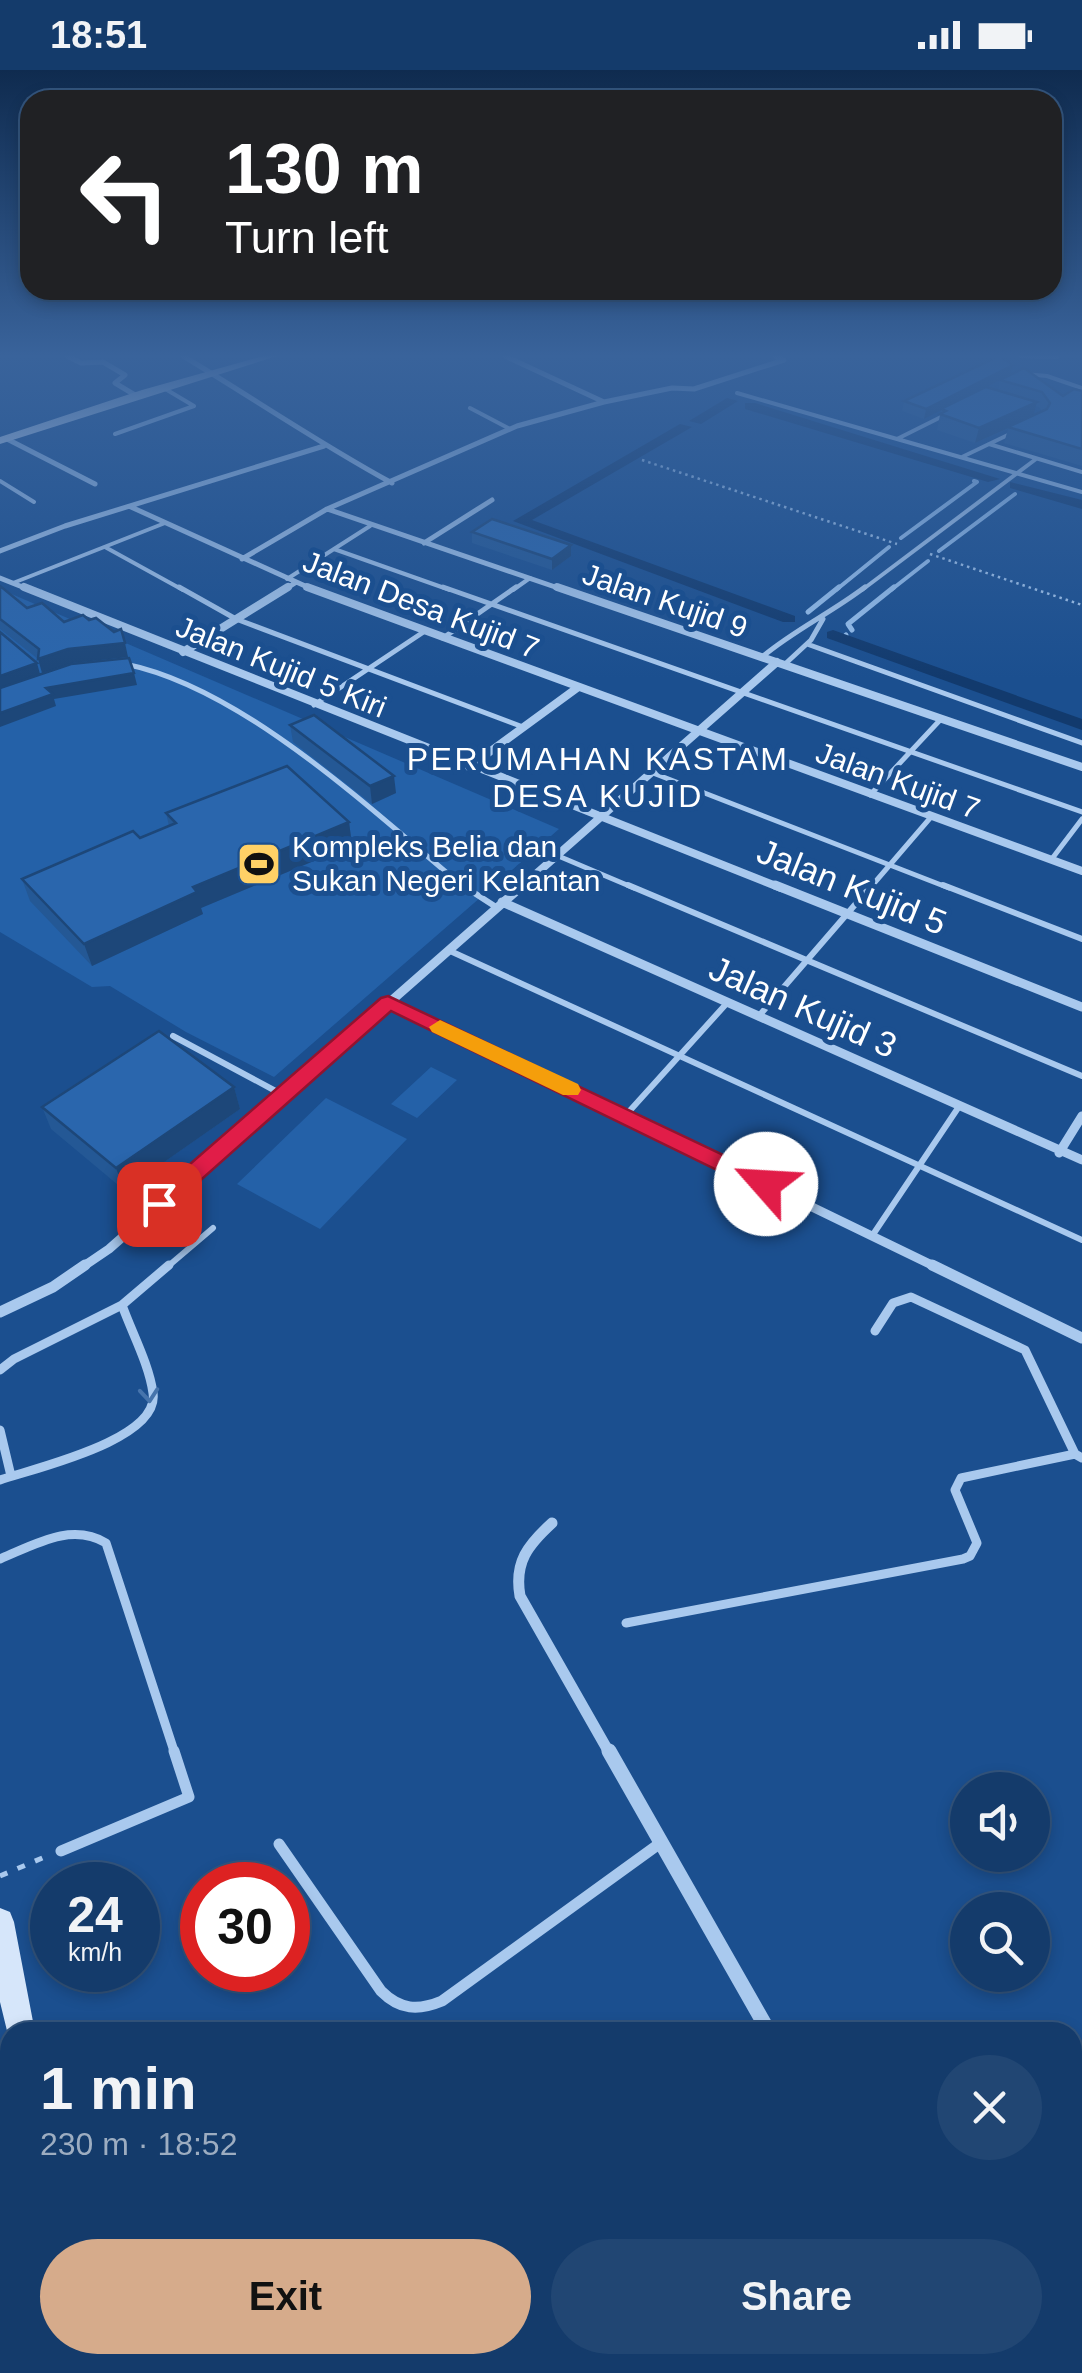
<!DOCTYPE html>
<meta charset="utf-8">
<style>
:root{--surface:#143b6b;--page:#214673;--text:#f1f3f6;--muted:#9dadc1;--line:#33557e;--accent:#d6ab8b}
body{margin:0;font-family:Helvetica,sans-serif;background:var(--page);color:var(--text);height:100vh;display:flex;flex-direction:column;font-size:38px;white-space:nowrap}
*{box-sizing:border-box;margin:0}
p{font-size:32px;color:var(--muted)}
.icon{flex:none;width:55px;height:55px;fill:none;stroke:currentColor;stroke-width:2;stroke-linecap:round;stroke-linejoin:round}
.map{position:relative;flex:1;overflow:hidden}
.drawer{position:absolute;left:0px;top:1952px;width:1082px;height:352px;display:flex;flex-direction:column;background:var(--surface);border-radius:30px 30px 0 0;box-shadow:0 5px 15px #0003,0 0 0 2px var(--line)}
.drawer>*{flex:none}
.banner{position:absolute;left:20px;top:20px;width:1042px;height:210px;border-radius:30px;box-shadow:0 5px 15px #0003,0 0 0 2px var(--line);background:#202124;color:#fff;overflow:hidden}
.fabs{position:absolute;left:950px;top:1702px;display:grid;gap:20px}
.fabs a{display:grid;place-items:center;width:100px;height:100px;border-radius:50%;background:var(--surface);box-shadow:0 5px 15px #0003,0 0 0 2px var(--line);font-size:50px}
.speed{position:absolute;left:30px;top:1792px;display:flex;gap:20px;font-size:50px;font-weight:700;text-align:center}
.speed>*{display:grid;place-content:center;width:130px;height:130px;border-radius:50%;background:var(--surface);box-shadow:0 5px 15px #0003,0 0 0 2px var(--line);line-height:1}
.speed small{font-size:25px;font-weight:400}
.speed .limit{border:15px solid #d22;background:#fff;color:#111}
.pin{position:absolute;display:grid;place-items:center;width:85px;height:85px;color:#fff;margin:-42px;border-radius:20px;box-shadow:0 5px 15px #0006}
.me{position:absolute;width:110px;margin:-55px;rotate:296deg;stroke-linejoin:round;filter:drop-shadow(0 0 8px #0008)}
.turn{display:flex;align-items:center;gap:35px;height:210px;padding:0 40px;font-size:45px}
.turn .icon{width:130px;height:130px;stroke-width:2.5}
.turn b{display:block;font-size:70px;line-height:85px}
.round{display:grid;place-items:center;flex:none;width:105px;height:105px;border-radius:52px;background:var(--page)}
.head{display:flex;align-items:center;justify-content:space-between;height:170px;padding:0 40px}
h1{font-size:60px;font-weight:600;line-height:75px}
.button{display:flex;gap:20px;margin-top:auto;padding:20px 40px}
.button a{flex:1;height:115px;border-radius:60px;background:var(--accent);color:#111;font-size:40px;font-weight:600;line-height:115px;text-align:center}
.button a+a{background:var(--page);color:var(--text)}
.status{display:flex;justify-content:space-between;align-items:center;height:70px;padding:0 50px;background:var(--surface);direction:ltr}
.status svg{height:28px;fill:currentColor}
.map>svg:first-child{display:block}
.green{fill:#2461a8}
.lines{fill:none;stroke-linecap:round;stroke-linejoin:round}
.stream-far1{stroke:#9cc4f0;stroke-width:4}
.stream{stroke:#9cc4f0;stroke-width:5}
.canal{fill:#123a6d;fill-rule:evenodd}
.path-far1{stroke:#a9c9ee;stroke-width:2.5;stroke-dasharray:2.5 4;stroke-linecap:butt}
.path{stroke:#a9c9ee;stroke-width:5;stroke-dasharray:8 11;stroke-linecap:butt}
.lane-far4{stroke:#a9c9ee;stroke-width:4}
.lane-far3{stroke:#a9c9ee;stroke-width:5}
.lane-far2{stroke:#a9c9ee;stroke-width:6}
.lane-far1{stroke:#a9c9ee;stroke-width:9}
.lane{stroke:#a9c9ee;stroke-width:11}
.street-far4{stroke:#a9c9ee;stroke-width:5}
.street-far3{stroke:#a9c9ee;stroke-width:8}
.street-far2{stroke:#a9c9ee;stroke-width:9}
.street-far1{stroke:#a9c9ee;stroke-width:11}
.street{stroke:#a9c9ee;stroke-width:15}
.secondary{fill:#d6e6fa;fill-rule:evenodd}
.primary{fill:#f0f6ff;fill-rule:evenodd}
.wall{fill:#245895;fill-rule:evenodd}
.shaded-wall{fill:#1d4779}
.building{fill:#2a66ad;stroke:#1d4779;stroke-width:2.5}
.oneway{stroke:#4674ac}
.route{fill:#e11d48;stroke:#92132f;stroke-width:2.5}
.slow{fill:#f59e0b}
.labels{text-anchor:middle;stroke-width:10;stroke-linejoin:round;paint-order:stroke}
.far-street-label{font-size:30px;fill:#fff;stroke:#1b4f8f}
.far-poi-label{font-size:30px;fill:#fff;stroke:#1b4f8f;text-anchor:start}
.far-neighbourhood-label{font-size:32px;letter-spacing:2.5px;fill:#fff;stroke:#1b4f8f}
.street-label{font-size:35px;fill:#fff;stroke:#1b4f8f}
</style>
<div class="status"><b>18:51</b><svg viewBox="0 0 49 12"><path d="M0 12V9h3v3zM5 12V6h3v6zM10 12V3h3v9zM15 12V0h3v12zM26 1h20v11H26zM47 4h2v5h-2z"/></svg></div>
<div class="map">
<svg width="1082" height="2303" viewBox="0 0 1082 2303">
<rect width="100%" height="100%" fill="#1b4f8f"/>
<path class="green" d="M0,519L559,759L274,1007L186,962L110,916L92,917L0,862Z
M431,997L457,1010L417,1048L391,1034Z
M326,1028L407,1069L320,1159L237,1114Z"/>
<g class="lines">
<path class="stream-far1" d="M901,468L977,412L974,411
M939,481L1015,424
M836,520L889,477
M891,520L928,491"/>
<path class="stream" d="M808,542L839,517
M852,560L848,554L894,517
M843,568L846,565"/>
<path class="canal" d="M727,328L738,331L701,354L689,351Z
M745,333H755L1000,409L988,412L745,339Z
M680,354L692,357L532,450L795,546V552H783L513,451Z
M1010,412L1082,430V439L1010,418Z
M833,560L1082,649V660L827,568V562Z"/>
<path class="path-far1" d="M642,390L897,474
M930,484L1082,535"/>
<path class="path" d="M0,1806L47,1786"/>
<path class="lane-far4" d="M1020,286L1057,287
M1024,304L1047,306L1082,318
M737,323L897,369
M470,338L510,359
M945,345L897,369L1082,422
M115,364L194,336L162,317
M989,374L1082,402
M962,387L1012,363
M0,411L34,432
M105,477L183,520
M334,479L450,520
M287,509L370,456
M13,513L165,453
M513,520L530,508
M862,520L1036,389"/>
<path class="lane-far3" d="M179,517L236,549L523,657
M443,517L1082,742
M443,568L516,517
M807,574L1082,673
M762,587C794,560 831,543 865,517
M125,594C244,618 372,741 465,818
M784,595L811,570L823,549
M314,635L425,561
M653,703L949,818
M870,725L941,649
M556,785L634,818
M1051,790L1082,749
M870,818L931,747"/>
<path class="lane-far2" d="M462,815L496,837
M628,815L1082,1006
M943,815L1082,869
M448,880L1082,1170
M758,947L872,815
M173,966L283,1025
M625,1046L727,933
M872,1166L958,1038
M166,1198L213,1158"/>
<path class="lane-far1" d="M875,1261L893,1233L911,1227L1025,1280L1075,1384
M0,1300L14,1289L122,1235L169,1195
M0,1360L11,1406
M0,1410C35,1398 160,1370 153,1323C149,1294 132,1263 122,1235
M0,1489C34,1475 71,1452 106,1473L175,1684
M626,1553L963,1489L970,1486L977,1473L955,1420L961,1408L1075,1384L1082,1388"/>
<path class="lane" d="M279,1774L381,1921C400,1940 418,1941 442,1931L659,1774
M61,1781L189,1727L174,1681"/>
<path class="street-far4" d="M67,286L81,293L103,292L125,305L115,313L135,325
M183,286C253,328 320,374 392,413
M505,286L604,332
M7,369L95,414
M131,437L314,520
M327,439L517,356L604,332L672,318L694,319L784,290L775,286
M424,473L492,430
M0,481L65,456L324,376
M242,489L327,439L564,520
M0,508L30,520
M284,520L295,513"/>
<path class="street-far3" d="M24,517L781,818
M307,517L1082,801
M557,517L1082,697
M183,582L288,517
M469,697L577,618
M520,818L777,592"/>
<path class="street-far2" d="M775,815L1082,937
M502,832L1082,1090
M389,932L938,1198
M1059,1083L1082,1046
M81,1198L109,1179L523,815"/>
<path class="street-far1" d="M932,1195L1082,1268
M0,1242L53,1217L85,1195
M552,1453C528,1475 514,1492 520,1526L610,1684"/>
<path class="street" d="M609,1681L769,1962
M901,2295L903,2303"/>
<path class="secondary" d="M263,286H277L0,374V367L142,320Z
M0,1838L10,1842L14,1852L35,1962H10V1973L0,1932Z
M0,2053L10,2057V2144L0,2140Z
M20,2295H54L56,2303H22Z
M65,2295H99L100,2303H66Z"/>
<path class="primary" d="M1082,2252V2295L1072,2299L1063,2295H1072V2256Z
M998,2295H1055L1052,2303H995Z"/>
</g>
<path class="wall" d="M1011,305L1063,326L1082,321V396L1004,373L1008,359L975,373L937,360L941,340L924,349L902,341L904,331ZM1000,310L998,320L987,317ZM1036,336L1039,337L1042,341L1033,346Z
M472,462L571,475V486L552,500L472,473Z
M0,516L27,538L64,552L128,587L72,593L38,589L0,559Z
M290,655L396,723L372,734L293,672Z
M166,743L349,752L352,775L201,838L203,844L92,896L30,831L22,809L169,756Z
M234,1017L240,1039L124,1120L51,1059L42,1037Z"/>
<path class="shaded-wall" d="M1013,295L1010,305L924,349L926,339Z
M1037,332L1033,347L975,373L979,358Z
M571,475V486L552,500V489Z
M125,573L128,587L72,593L42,603L38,589L68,579Z
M37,593L40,604L0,618V606Z
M134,603L137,615L54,629L56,636L0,657V643L46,618Z
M394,706L396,723L372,734L370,716Z
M349,752L352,775L201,838L203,844L92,896L84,874L193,817Z
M234,1017L240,1039L124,1120L116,1098Z"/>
<path class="building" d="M999,286L1013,295L926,339L904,331Z
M1024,298L1063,326L1074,319L1082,321V379L1008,357L1047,339L1050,333L1042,322L1000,310Z
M986,317L1037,332L979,358L940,344L946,341L941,339Z
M492,449L571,475L552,489L472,462Z
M0,516L27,538L42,533L64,552L83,545L89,550L96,548L114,562L121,559L125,573L68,579L38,589L39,579L0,549Z
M0,562L37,593L0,606Z
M129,588L134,603L46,618L53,624L0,643V618L71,594Z
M314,645L394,706L370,716L290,655Z
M287,696L349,752L193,817L197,822L84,874L22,809L133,761L140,768L176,753L166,743Z
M159,961L234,1017L116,1098L42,1037Z"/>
<defs><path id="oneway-chevron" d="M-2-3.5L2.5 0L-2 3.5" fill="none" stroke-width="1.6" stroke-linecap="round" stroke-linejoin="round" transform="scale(2.5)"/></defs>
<use class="oneway" href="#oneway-chevron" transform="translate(149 1325) rotate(85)"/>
<linearGradient id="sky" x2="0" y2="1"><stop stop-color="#0f2b4f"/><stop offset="0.47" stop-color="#39639b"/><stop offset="1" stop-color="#39639b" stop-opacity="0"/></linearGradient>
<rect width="1082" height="608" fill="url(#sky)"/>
<path class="route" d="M388,926L774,1109L777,1114L774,1120H758L391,941L167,1140H151L148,1134L151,1128L381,928Z"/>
<path class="slow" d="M440,950L578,1014L581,1020L578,1025H563L432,962L429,957Z"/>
<defs>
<symbol id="stadium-square" viewBox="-11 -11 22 22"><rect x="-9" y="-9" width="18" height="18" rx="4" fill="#ffd166" stroke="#1b4f8f"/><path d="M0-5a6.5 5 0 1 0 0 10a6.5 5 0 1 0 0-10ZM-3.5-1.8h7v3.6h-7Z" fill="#111"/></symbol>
</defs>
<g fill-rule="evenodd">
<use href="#stadium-square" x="234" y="769" width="50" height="50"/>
</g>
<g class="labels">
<g class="far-street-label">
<text transform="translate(665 531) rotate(19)" y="10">Jalan Kujid 9</text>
<text transform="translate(421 535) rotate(21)" y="10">Jalan Desa Kujid 7</text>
<text transform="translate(281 597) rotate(22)" y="10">Jalan Kujid 5 Kiri</text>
<text transform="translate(898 711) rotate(20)" y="10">Jalan Kujid 7</text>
</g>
<g class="far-poi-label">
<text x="292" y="787">Kompleks Belia dan<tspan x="292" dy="34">Sukan Negeri Kelantan</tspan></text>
</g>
<g class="far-neighbourhood-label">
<text x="598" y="700">PERUMAHAN KASTAM<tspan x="598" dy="37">DESA KUJID</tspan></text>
</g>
<g class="street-label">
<text transform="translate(852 817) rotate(22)" y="12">Jalan Kujid 5</text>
<text transform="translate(803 937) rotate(24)" y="12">Jalan Kujid 3</text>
</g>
</g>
</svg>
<div class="fabs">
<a><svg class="icon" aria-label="sound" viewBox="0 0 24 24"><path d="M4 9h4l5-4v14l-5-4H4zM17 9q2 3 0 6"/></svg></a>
<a><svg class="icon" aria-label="search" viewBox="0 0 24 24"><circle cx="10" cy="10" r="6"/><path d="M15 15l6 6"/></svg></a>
</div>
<div class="speed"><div>24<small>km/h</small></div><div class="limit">30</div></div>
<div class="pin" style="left:159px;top:1134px;background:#d93025"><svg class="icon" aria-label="arrive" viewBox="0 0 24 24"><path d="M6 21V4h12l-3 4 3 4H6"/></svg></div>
<svg class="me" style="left:766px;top:1114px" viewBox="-20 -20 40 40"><circle r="19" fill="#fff"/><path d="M0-13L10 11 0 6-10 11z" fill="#e11d48"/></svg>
<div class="banner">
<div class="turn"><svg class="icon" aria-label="left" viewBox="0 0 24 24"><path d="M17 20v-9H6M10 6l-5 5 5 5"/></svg><div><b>130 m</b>Turn left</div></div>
</div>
<section class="drawer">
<div class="head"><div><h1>1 min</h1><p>230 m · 18:52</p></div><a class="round"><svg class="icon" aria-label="close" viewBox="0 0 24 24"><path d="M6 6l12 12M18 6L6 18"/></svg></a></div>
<div class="button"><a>Exit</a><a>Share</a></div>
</section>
</div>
